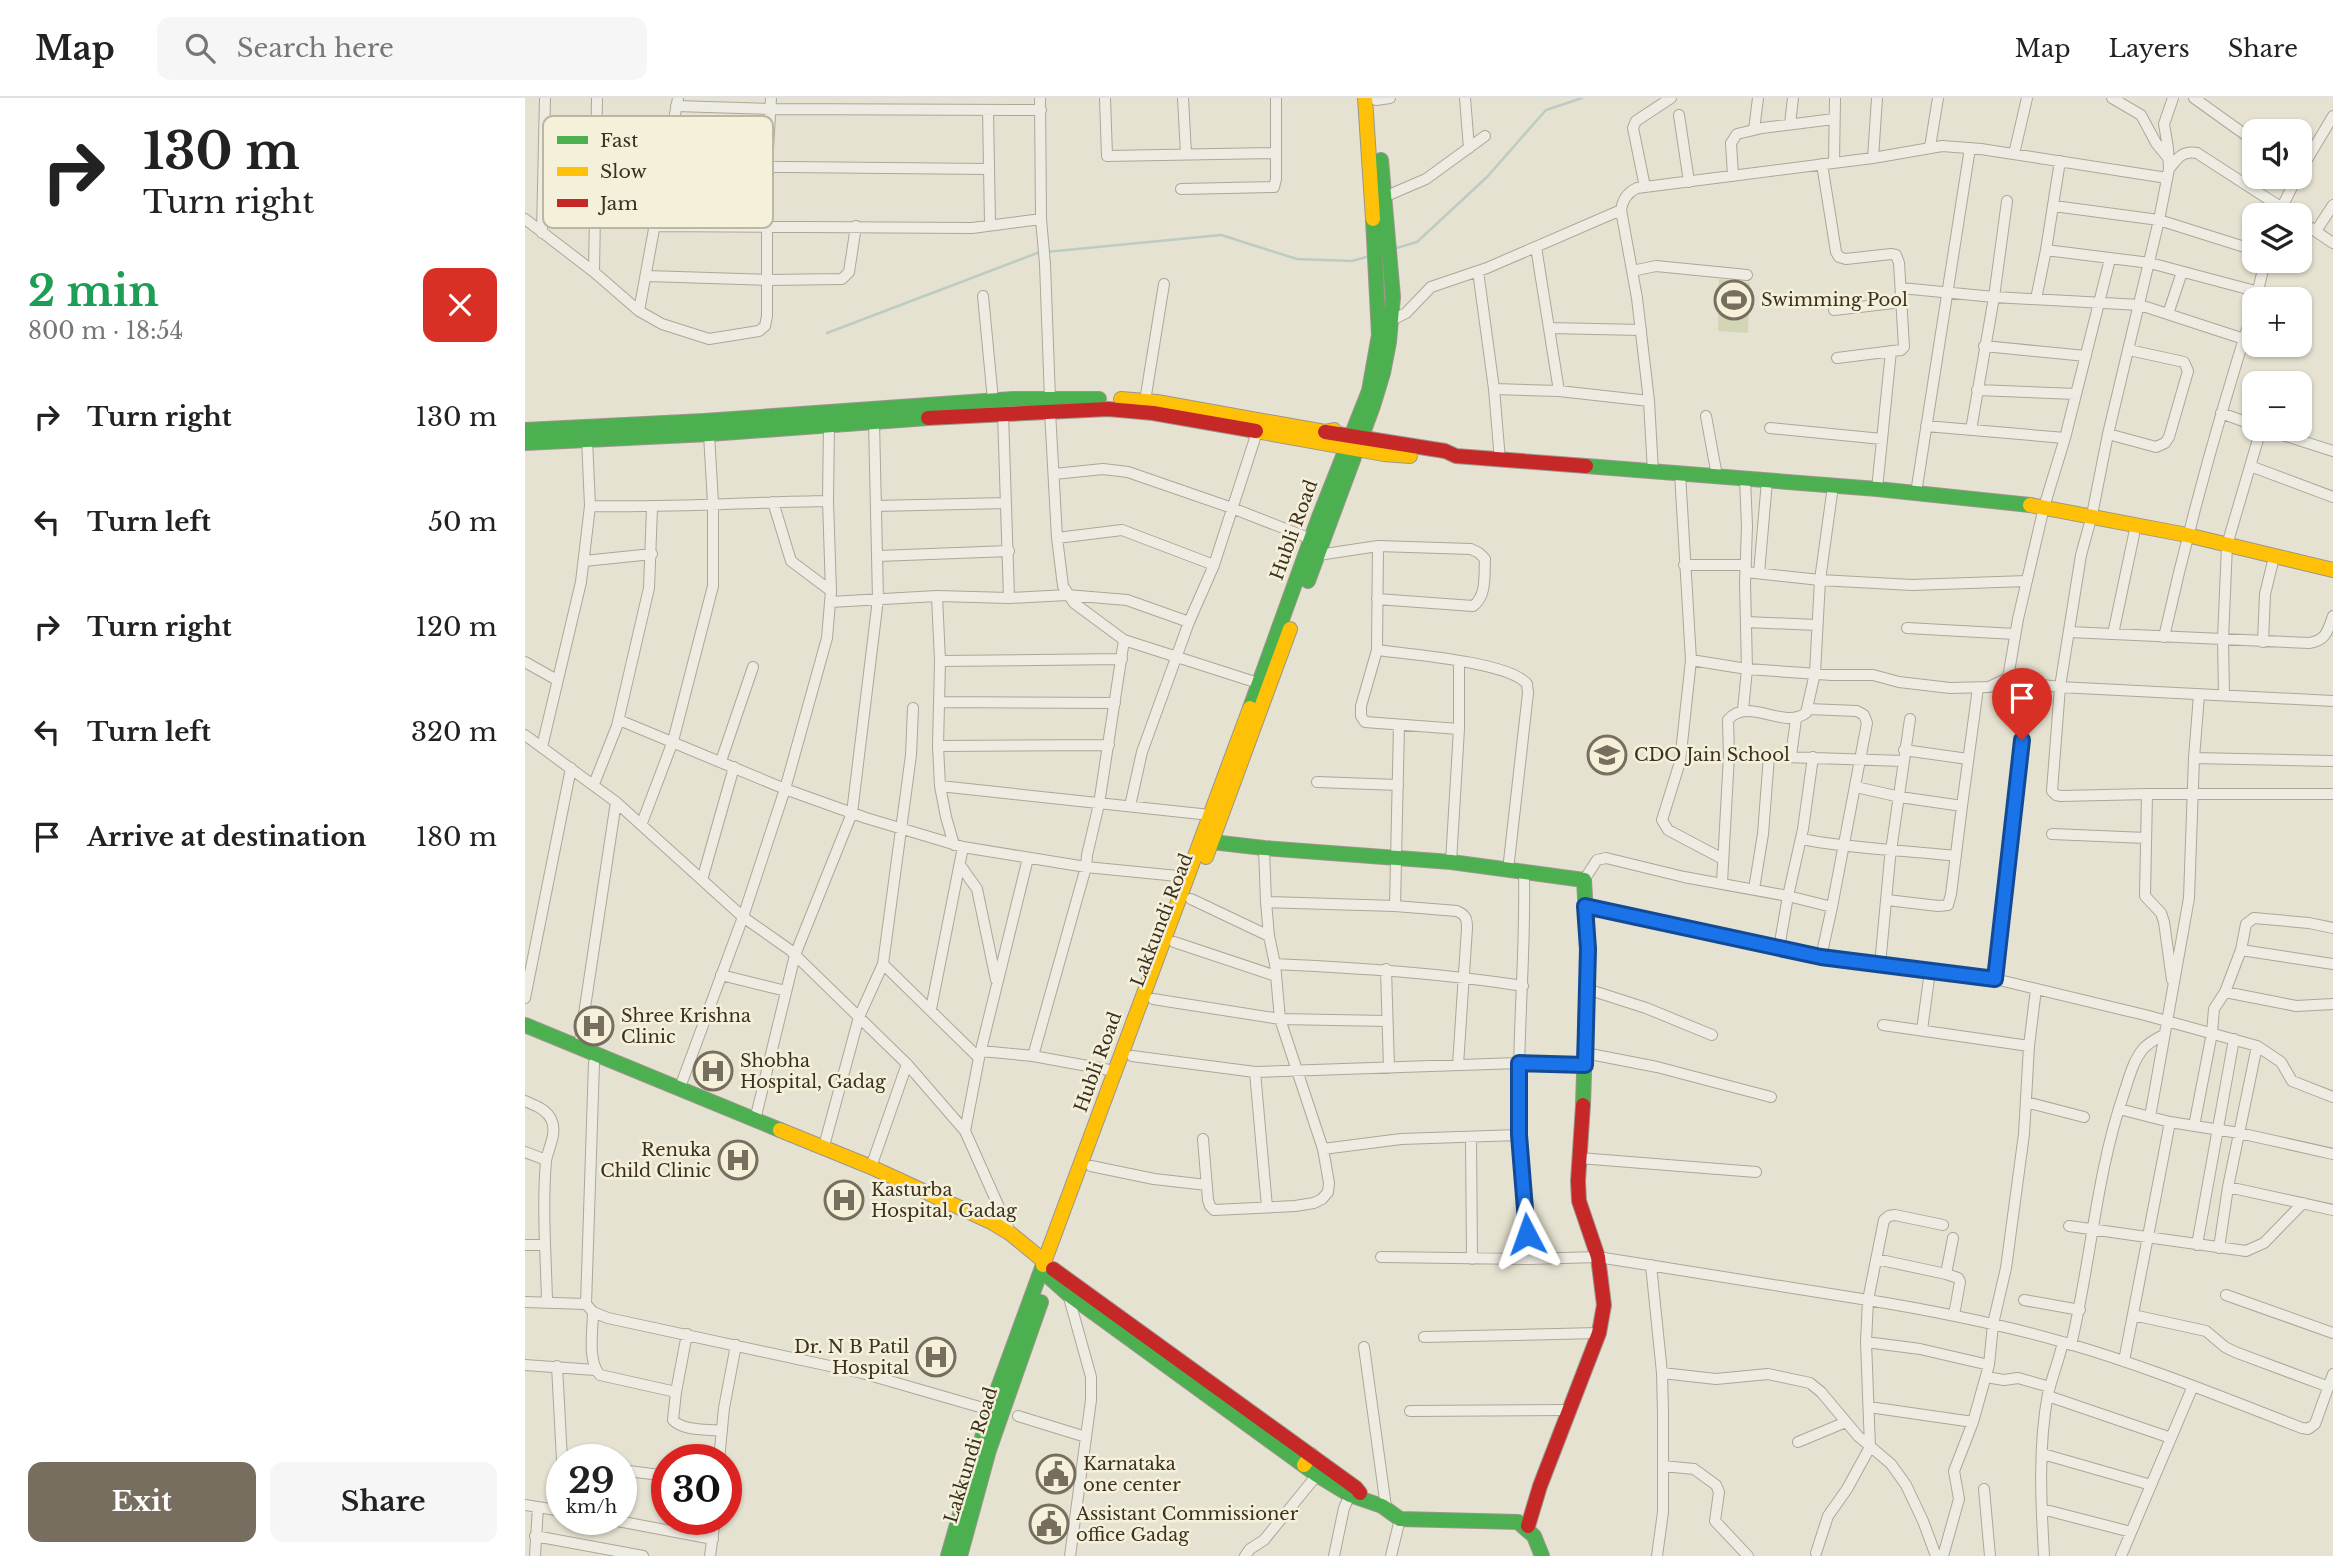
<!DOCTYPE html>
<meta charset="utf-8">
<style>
:root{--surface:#fff;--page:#f6f6f6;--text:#222;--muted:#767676;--line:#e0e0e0;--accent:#776e5f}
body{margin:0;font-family:"Libre Baskerville",serif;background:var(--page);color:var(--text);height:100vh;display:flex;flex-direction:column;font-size:26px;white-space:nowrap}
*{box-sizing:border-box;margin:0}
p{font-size:23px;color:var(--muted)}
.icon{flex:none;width:38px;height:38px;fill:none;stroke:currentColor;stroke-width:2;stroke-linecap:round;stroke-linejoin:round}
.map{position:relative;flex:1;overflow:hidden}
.sheet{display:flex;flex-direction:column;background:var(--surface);width:525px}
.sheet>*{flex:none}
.top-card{background:#fff;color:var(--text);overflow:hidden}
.buttons{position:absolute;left:1717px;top:21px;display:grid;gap:14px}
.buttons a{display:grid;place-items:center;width:70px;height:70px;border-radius:14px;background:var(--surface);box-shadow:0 2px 5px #0004;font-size:35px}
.speed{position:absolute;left:21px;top:1346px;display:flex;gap:14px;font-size:35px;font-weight:700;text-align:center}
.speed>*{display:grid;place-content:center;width:91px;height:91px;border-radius:50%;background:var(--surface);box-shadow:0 2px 5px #0004;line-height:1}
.speed small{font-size:18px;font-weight:400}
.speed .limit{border:10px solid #d22;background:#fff;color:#111}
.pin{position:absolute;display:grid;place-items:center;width:60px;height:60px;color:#fff;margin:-72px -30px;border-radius:50% 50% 50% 0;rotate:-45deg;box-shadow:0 0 7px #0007}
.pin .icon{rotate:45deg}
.me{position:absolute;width:77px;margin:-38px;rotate:356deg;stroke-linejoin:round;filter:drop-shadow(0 0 5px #0008)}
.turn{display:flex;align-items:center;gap:24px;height:147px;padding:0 28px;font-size:32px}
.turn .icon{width:91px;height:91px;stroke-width:2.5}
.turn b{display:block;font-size:49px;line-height:60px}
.round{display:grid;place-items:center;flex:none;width:74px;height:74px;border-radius:14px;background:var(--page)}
.overview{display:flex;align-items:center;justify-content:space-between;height:119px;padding:0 28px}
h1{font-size:42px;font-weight:700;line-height:52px;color:#1e9e55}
.primary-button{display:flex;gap:14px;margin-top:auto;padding:14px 28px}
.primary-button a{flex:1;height:80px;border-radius:14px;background:var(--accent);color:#fff;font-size:28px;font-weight:700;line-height:80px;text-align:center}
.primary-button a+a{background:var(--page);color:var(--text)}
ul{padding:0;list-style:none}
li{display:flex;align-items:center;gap:21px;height:105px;padding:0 28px}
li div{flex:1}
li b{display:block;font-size:26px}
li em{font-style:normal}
header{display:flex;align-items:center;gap:42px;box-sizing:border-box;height:98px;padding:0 35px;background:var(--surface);border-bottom:2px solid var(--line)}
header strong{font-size:33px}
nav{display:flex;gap:38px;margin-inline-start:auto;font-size:24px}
.search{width:490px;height:63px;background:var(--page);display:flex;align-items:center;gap:18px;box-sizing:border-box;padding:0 24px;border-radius:14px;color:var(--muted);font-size:26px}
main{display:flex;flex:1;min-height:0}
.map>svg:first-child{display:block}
.green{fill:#d2d6b4}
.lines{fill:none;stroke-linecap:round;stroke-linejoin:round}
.stream{stroke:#bcccc3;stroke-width:2.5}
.street-casing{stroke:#aca799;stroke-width:12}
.fast-casing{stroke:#9b968a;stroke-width:16}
.slow-casing{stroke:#9b968a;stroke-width:16}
.jam-casing{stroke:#9b968a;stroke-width:16}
.street{stroke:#eeebe3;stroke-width:10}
.fast{stroke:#4caf50;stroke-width:14}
.slow{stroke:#ffc107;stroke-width:14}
.jam{stroke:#c62828;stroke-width:14}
.route-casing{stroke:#114b97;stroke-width:18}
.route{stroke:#1a73e8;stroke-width:12}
.labels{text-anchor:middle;stroke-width:5;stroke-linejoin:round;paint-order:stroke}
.poi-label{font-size:18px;fill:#3b3021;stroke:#f5f0d9;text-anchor:start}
.street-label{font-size:18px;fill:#3b3021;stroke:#f5f0d9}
.key{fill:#f5f0d9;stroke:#bdb6a2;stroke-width:2}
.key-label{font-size:19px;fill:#3b3021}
</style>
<header>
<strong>Map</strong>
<div class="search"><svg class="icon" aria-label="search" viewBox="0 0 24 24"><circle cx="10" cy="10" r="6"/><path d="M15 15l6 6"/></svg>Search here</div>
<nav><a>Map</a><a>Layers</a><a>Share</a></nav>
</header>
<main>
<section class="sheet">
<div class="top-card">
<div class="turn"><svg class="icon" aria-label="right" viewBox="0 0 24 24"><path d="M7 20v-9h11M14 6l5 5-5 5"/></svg><div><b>130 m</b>Turn right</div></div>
</div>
<div class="overview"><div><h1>2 min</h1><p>800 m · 18:54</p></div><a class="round" style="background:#d93025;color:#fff"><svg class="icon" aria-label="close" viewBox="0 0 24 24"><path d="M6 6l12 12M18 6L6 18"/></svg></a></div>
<ul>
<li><svg class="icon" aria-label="right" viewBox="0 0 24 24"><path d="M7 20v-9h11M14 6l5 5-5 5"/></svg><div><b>Turn right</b></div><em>130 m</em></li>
<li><svg class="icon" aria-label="left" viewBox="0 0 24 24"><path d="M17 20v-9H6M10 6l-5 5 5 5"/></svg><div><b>Turn left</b></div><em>50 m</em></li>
<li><svg class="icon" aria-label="right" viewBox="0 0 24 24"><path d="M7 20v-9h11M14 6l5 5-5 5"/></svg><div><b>Turn right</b></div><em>120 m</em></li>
<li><svg class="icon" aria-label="left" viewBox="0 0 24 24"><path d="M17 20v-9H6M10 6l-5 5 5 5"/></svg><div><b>Turn left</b></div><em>320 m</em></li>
<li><svg class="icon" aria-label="arrive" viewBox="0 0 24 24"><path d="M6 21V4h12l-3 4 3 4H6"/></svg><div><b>Arrive at destination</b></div><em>180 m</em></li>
</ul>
<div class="primary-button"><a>Exit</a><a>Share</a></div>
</section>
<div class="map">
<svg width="1808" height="1458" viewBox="0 0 1808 1458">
<rect width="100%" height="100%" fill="#e6e2d1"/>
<path class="green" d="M1194,181L1225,185L1223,235L1193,233Z"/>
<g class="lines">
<path class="stream" d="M868,151L892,144L962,79L1021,12L1057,0
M521,154L696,137L772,161L827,163L845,158
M302,235L515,154"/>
<defs>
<path id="street" d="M515,0L516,121L520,166L525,301
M580,0L582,58L751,55
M658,0L661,56
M940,0L944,50
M1587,0L1616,17L1631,45L1644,61
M1648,0L1639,26L1643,50L1644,71L1634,122L1583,336L1567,417L1556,457L1535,589L1527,693L1531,697L1536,698L1622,696H1808
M1669,0L1729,43
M851,2L865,0
M151,8L245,11L516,12
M463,12L465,126
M1154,17L1164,84
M1265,26L1268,0
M1229,32L1233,0
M1405,49L1413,0
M1489,56L1502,0
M1348,60L1352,0
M1535,63L1521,152L1625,165L1734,194
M1309,65L1310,0
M1297,66L1311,154L1314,159L1321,161L1366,156L1371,157L1374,165L1379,249L1376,252L1312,260
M147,68L463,71
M1644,71C1652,61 1657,52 1672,55L1768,117
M1774,75L1808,18
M1208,78L1206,45L1212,36L1237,30L1309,21
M1120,89L1108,30L1111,23L1146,0
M656,91L749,89L751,81V0
M859,99L901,81L960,38
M1529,108L1634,122L1729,152
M1753,117L1772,79
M0,121L69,174L114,213L137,226L184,241L234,233L240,228L242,218V68L246,0
M1774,122L1808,145
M130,128L447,130L516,121
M1791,133L1808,107
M17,135L20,0
M1011,149L1034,293
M953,173L969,291L975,362
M1107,173L1131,168L1222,177
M69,174L72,0
M122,178L243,182L317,181L324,174L331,128
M1376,190L1469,199L1615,207L1719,241
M458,198L468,302
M1511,201L1521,152
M1731,201L1740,163
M1309,212L1377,204
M114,213L153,0
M1643,216L1657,174
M867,222L881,215L906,189L962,170L1096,112
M1024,230L1116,232
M1459,248L1561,258
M969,291L1034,293L1124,303
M1452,292L1551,296
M620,303L639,186
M478,315L484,500
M1696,315L1729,327
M1181,318L1192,378
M1401,328L1540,340
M1245,330L1357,341
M1739,331L1808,353
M1446,332L1469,199L1482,103
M1583,336L1631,349L1640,345L1644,339L1663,273L1659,264L1604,252
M1725,368L1808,399
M1128,374L1124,303L1112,200L1096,112C1098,101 1102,95 1112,90L1348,60L1417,48L1456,51L1642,80
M1155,375L1166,562L1155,664L1137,722L1143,732L1198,761
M529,376L578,371L603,374L707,410L786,441
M1220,381L1222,428L1220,485L1222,571L1307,577H1348L1374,584L1425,590L1464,589L1483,580L1493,521L1519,409L1540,340L1585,161
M1352,391L1366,253
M1391,395L1445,50
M248,404L266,463L306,493
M65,408C144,410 224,404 303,403
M351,408L481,405
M532,440L597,432L689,467
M853,448L852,552C882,556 985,564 1002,586L1003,595L983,772
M793,457L853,448L946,451L954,455L960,461C959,477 962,498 948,508L852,501
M353,458L484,453
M59,463L127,456
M1159,467H1221
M1221,474L1295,482L1308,388
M1234,475L1242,383
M412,498L415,563L413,648L415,688L421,719L429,747
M305,504L412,498L484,500L542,497L602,502L664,524
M1221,524L1292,527
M1382,530L1490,536
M1544,534L1784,545C1801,543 1803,532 1808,518
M1588,536L1611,427
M1639,539C1664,427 1694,318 1729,209
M599,542L733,585
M1738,544L1740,496L1749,459
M852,552L836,608V618L840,624L934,631
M1166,562L1222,571L1218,612
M415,563L597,561
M0,564L32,582
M1483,580L1501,585L1535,589L1808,603
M1699,597L1698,541L1702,447L1736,331
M415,604L590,605
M94,622L260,691L341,720L438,749L561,769L663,779
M0,637L91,704L218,819L265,852L382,966L440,1033L486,1136
M413,648L584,647
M17,649L56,484L65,408L62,341
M1379,652L1443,661
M1204,657L1378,663
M1266,658L1271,621
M1669,660L1808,663
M196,663L228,569
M792,684L873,687
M69,686L92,628L124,490L127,410
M415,688L685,717
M1331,689L1375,699L1437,708L1426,796L1423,807L1413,808L1362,802
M1622,696L1620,798L1636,815L1639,824L1647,882
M605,708L617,654L664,524L689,467L732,334
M1437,708L1453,590
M117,725L148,643L188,488V405L184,336
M1527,736L1621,740
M1276,741C1328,751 1379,752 1431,758
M926,764L934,631V563
M435,767L452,791L471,882
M999,775C1001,862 991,950 994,1038C996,1079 1000,1120 1004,1161
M177,782L209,669
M1059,782L1072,762L1081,760L1159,779L1263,798L1278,731L1288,659
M1197,785L1204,657L1203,622C1223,598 1258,632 1281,615L1290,575L1295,482L1387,487L1502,483
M1229,791L1238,736L1244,658
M666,801L744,838
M741,804L870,808L932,813C941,817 942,821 942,830L933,967
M870,808L874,627
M1060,808L1296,859L1470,881L1620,917L1732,948L1756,964L1767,983L1808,999
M649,844L751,878
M1254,850L1263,798L1307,809L1342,625L1339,617L1332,613L1283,611
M1716,852L1808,866
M1296,859L1307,809
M358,866L454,960
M750,866C834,870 915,875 998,888
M1355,867L1365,760L1385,621
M861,871L864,970
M196,877L261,893
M1470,881L1497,642L1501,585
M1062,891L1121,910L1187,937
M1700,894L1771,908L1808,906
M0,900L46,670
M628,901L755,921L862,923
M406,911L438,749
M1358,927L1504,948
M1397,932L1405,873
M54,949L91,704
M456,953L508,958L590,973
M1060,955L1132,969L1246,999
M508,958L561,769L562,757L574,706L599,542L549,505L538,488L532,440L525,313
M607,958L730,974L994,965L1060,967
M69,965L61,1206L68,1214L83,1220L337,1275L465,1312
M730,974L742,1109
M154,992L218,819L260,691L302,540L306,493L303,403L304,327
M0,1003C9,1007 21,1011 26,1021C33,1035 23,1050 21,1063C17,1110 21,1158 22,1204
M1501,1004L1559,1019
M1594,1011L1645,1024L1714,1035L1808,1056
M1625,1019L1664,800L1669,660L1674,597
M230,1022L270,857L327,715L353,501L349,324
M1669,1028L1687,935L1689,911L1700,894L1716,852L1721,826L1729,820L1784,825L1808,830
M440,1033L454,960L503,760
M946,1039L947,1161
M678,1041L683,1102L685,1108L689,1112L770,1108L789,1105L797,1101L803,1094L804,1085L798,1051L755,921L750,866L744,838L741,804L739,750
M299,1048L334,919L358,866L386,657L388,610
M798,1051L876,1041L994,1037
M0,1054L21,1062
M1054,1060L1231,1074
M566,1068L629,1081L682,1087
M346,1069L382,966
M1703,1089L1808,1112
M1544,1128L1721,1153L1739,1145L1778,1105
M1428,1140L1421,1176L1433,1180L1435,1184L1429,1217
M0,1147H20
M1672,1147L1709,941
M1694,1150L1703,1089L1732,948
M856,1159L1004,1161L1073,1159L1343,1202L1359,1122L1364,1118L1370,1117L1418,1127
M1351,1161L1421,1176
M1126,1167L1137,1275L1138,1314V1414L1132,1458
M543,1196L566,1279V1302L545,1458
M1701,1197L1808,1235
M1499,1202L1555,1212
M0,1204L61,1206
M68,1214C68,1232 62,1263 75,1277L151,1294
M1608,1217L1681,1233L1700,1249L1710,1254L1804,1289
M162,1236L151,1294L148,1322C158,1333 182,1331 197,1333
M899,1239L1074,1235
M1341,1244L1395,1251L1464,1267
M1546,1247C1566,1164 1571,1076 1599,995C1604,980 1608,963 1618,951C1624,944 1633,940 1640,936
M839,1249L861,1409
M1599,1263L1645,1024
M0,1267L70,1272
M32,1268L37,1362
M1137,1275L1191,1281L1243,1276L1285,1285L1296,1294L1333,1338L1366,1366L1381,1387L1398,1423L1411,1458
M1461,1279L1479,1282L1493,1280L1525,1289
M1523,1298L1646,1340
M1344,1309L1448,1324
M885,1313L1045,1312
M493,1318L561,1339
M1273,1344L1321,1324
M1518,1356L1626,1387
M194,1362L199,1310L211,1247
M1138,1368L1169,1371L1191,1387L1194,1394L1190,1423L1223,1458
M96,1372L142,1378
M1459,1391L1465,1458
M0,1407L37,1413
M1517,1411L1606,1434
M82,1421L188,1441
M10,1438L118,1458
M1291,1455L1303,1418L1322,1391L1345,1349L1341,1244L1343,1202C1410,1213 1476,1226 1541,1245C1621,1268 1699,1300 1777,1330L1783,1331L1790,1326L1808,1276
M10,1458L13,1409
M185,1458L190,1421
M720,1458L725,1451L739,1442L792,1377
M809,1458L819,1410L825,1397
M866,1458L875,1421
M1418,1458L1434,1401L1429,1373L1448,1324L1464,1267L1468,1226L1481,1170L1499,1036L1504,948L1511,891
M1519,1458C1516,1405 1513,1348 1523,1296C1527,1279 1534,1262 1538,1244
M1596,1458L1668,1288"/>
<path id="fast" d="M0,332L179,323L488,301H574
M0,345L184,336L403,320
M1061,368L1352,391L1505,407
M783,483L848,308L858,275L864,244L868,199L856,62
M725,610L794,419L844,293L854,237L848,121
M687,744L739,750L926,764L1059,782L1063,851L1058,1007
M0,927L255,1032
M525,1180L543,1196L792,1377L825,1397L857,1408L875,1421L993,1424L1009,1438L1017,1458
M423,1458L465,1312L518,1167
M435,1458L464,1352L516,1204"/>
<path id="slow" d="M840,0L848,121
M596,301L632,304L800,334L809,332
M731,333L859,356L885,358
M1505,407L1662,437L1808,472
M681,759L765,531
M255,1032L346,1069L466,1124L486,1136L520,1164
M518,1167L725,610
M779,1367L786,1357"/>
<path id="jam" d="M403,320L583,311L628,315L731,333
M800,334L920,353L931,358L1061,368
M528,1171L831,1390L835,1395
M1003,1428L1015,1388L1074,1235L1079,1207L1073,1159L1054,1103L1053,1083L1058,1007"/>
</defs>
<use href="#street" class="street-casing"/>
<use href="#fast" class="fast-casing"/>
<use href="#slow" class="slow-casing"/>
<use href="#jam" class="jam-casing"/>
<use href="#street" class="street"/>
<use href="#fast" class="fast"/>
<use href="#slow" class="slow"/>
<use href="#jam" class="jam"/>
</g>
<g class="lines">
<defs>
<path id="route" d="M1002,1136L994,1037V965L1060,967L1063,851L1060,808L1296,859L1470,881L1497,642"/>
</defs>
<use href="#route" class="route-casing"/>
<use href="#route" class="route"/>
</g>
<defs>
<symbol id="stadium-ring" viewBox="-11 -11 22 22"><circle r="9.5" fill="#f5f0d9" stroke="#776e5f" stroke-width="1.5"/><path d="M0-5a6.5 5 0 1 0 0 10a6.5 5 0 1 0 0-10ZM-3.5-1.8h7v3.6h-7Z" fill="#776e5f"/></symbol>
<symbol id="school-ring" viewBox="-11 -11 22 22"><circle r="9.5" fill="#f5f0d9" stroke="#776e5f" stroke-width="1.5"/><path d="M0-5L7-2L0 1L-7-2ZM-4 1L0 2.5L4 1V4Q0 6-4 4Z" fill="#776e5f"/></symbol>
<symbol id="hospital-ring" viewBox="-11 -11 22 22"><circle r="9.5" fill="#f5f0d9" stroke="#776e5f" stroke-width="1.5"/><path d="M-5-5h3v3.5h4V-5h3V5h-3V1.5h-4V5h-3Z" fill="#776e5f"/></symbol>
<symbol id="civic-ring" viewBox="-11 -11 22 22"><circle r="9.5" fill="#f5f0d9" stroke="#776e5f" stroke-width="1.5"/><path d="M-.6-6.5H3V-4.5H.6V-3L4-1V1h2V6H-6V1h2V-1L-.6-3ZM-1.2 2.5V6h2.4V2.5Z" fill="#776e5f"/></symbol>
</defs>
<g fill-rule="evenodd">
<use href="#stadium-ring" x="1187" y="180" width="44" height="44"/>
<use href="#school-ring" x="1060" y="635" width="44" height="44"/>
<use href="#hospital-ring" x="47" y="906" width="44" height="44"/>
<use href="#hospital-ring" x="166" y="951" width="44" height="44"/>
<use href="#hospital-ring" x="191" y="1040" width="44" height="44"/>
<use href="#hospital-ring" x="297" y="1080" width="44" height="44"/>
<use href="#hospital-ring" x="389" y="1237" width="44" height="44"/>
<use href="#civic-ring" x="509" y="1354" width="44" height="44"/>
<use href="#civic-ring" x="502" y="1404" width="44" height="44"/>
</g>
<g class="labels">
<g class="poi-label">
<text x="1236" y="208">Swimming Pool</text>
<text x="1109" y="663">CDO Jain School</text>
<text x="96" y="924">Shree Krishna<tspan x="96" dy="21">Clinic</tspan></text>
<text x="215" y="969">Shobha<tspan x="215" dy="21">Hospital, Gadag</tspan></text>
<text x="186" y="1058" text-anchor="end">Renuka<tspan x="186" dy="21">Child Clinic</tspan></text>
<text x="346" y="1098">Kasturba<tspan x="346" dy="21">Hospital, Gadag</tspan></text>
<text x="384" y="1255" text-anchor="end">Dr. N B Patil<tspan x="384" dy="21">Hospital</tspan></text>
<text x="558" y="1372">Karnataka<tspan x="558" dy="21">one center</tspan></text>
<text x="551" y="1422">Assistant Commissioner<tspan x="551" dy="21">office Gadag</tspan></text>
</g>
<g class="street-label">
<text transform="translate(769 432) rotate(-70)" y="6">Hubli Road</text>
<text transform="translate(637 822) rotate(-69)" y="6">Lakkundi Road</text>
<text transform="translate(573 964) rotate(-70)" y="6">Hubli Road</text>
<text transform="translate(446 1357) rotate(-73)" y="6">Lakkundi Road</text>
</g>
</g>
<rect x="18" y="18" width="230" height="112" rx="10" class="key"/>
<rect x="32" y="38" width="31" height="8" fill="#4caf50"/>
<rect x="32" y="69" width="31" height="9" fill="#ffc107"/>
<rect x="32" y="101" width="31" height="8" fill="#c62828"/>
<g class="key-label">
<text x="75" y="49">Fast</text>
<text x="75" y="80">Slow</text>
<text x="75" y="112">Jam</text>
</g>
</svg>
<div class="buttons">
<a><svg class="icon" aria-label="sound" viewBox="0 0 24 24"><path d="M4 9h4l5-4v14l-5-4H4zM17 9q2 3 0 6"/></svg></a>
<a><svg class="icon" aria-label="layers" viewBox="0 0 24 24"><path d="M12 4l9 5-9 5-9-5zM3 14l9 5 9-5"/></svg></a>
<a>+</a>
<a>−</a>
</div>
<div class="speed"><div>29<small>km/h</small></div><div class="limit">30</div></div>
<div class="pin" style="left:1497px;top:642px;background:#d93025"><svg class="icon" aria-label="arrive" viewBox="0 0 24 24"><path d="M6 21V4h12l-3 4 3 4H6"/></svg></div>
<svg class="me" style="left:1002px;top:1136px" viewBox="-20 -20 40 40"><path d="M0-17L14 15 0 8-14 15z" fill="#1a73e8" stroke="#fff" stroke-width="4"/></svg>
</div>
</main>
